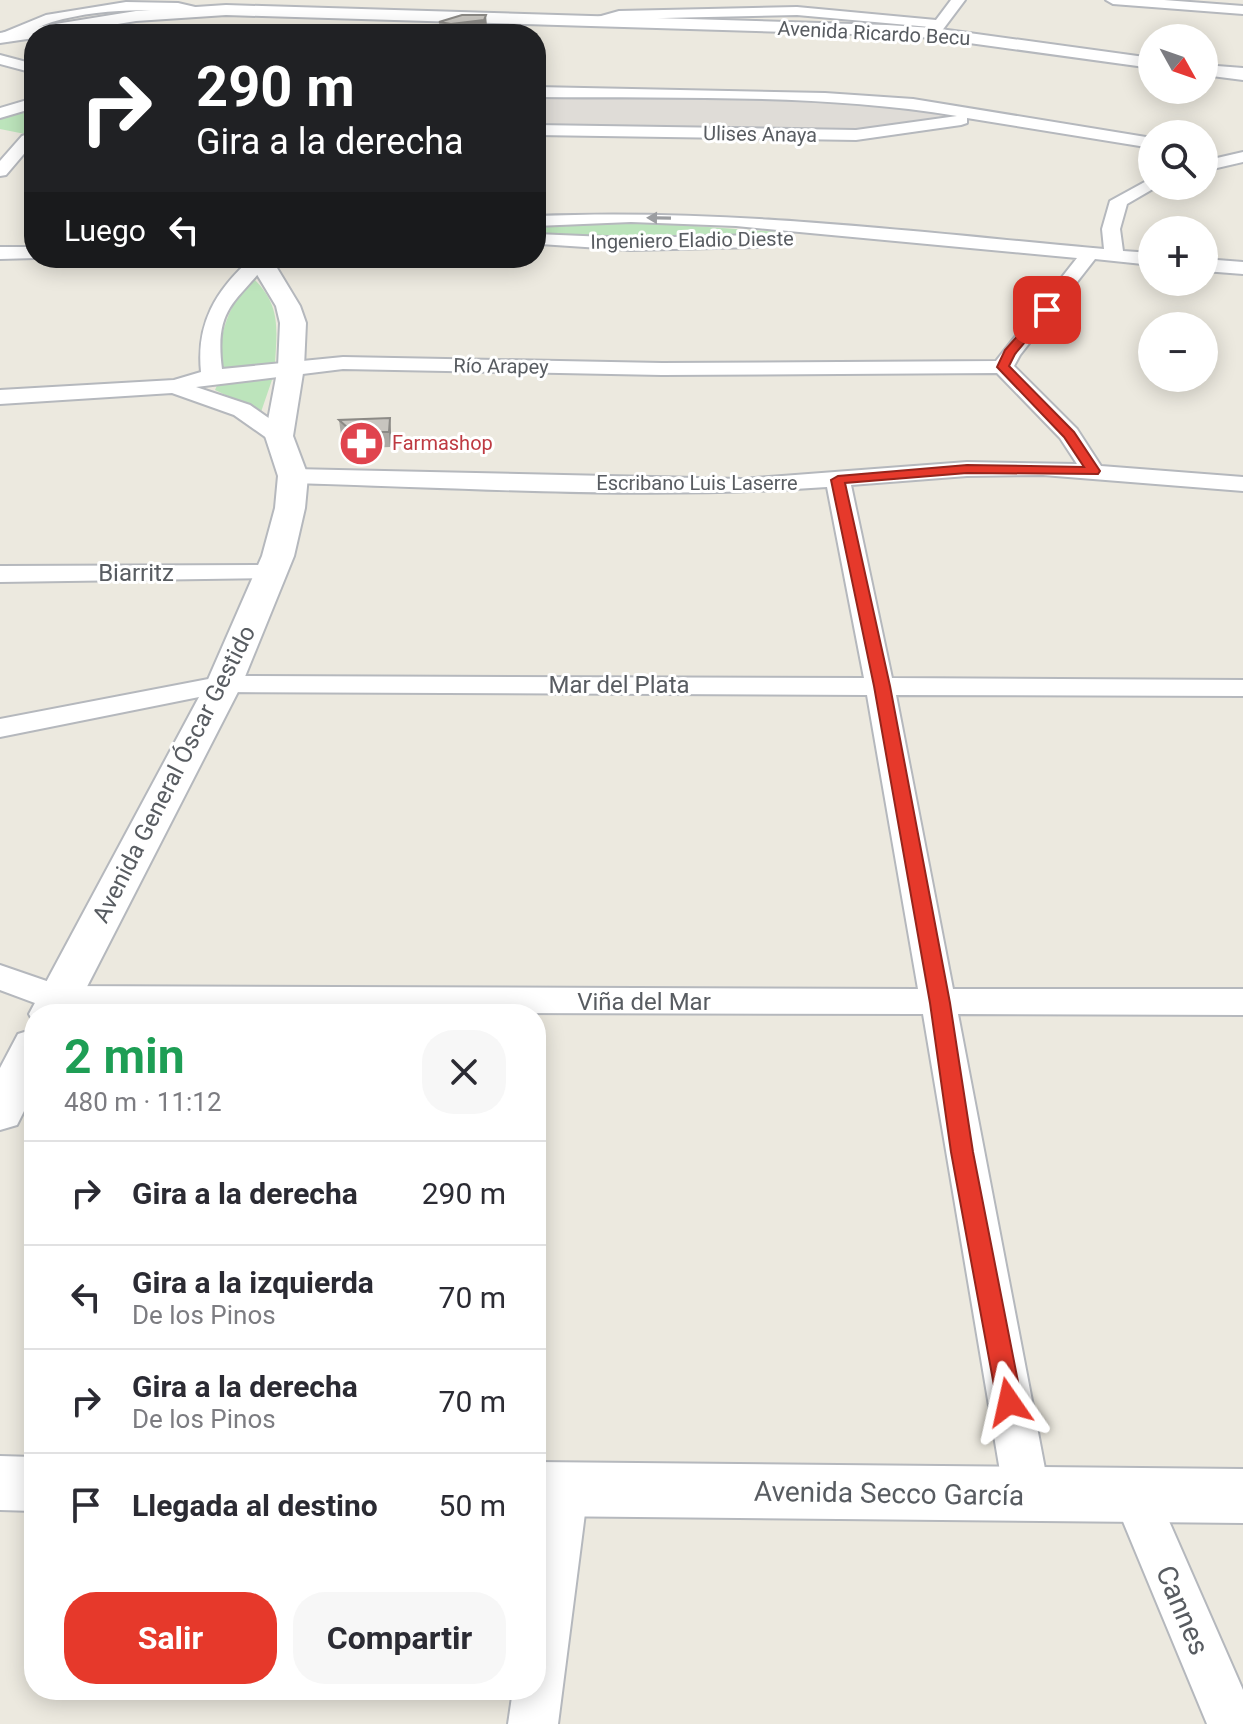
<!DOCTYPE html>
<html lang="es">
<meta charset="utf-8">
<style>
:root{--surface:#fff;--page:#f7f7f7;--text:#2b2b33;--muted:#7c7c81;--line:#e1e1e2;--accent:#e6392b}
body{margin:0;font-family:Roboto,sans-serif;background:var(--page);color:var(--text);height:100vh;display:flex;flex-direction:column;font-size:30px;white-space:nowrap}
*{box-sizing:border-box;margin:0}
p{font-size:26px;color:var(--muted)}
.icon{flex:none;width:44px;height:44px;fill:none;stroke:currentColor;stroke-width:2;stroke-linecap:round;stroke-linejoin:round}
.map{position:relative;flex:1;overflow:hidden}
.drawer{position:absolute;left:24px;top:1004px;width:522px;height:696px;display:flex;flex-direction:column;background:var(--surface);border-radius:32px;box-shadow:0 4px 20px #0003}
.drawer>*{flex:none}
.hud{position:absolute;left:24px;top:24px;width:522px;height:244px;border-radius:32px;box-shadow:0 4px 20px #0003;background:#202124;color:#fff;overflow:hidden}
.needle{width:52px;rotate:130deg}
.buttons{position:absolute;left:1138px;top:24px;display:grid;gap:16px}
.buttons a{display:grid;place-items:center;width:80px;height:80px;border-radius:50%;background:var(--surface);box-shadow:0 4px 20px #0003;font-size:40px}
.pin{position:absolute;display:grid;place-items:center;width:68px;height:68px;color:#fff;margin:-34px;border-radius:16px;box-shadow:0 4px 12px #0006}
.me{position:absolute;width:88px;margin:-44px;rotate:349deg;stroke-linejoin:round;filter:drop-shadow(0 0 6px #0008)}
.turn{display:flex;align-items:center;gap:28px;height:168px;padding:0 40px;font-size:36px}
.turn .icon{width:104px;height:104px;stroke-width:2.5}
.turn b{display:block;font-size:56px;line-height:68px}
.then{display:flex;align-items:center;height:76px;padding:0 40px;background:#0003;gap:16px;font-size:30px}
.round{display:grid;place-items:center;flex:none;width:84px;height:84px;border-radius:32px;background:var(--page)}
.head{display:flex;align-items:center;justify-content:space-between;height:136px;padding:0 40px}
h1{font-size:48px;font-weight:700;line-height:60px;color:#1e9e55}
.cta{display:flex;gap:16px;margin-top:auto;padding:16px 40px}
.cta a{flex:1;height:92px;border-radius:32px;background:var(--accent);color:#fff;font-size:32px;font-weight:700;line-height:92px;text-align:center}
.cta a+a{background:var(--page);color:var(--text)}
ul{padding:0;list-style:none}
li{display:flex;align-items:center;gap:24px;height:104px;padding:0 40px;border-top:2px solid var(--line)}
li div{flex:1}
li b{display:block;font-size:30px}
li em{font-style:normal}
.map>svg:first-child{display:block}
.industrial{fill:#dfdcd7}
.green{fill:#bce4bb}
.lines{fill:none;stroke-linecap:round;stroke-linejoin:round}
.minor-casing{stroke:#b5b8bd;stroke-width:4}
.tertiary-casing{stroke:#b5b8bd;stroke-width:4}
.minor{fill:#fff;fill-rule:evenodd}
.tertiary{fill:#fff;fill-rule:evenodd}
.wall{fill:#aca9a4}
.shaded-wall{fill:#8c8a86}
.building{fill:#c8c5bf;stroke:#8c8a86;stroke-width:2}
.oneway{fill:#9b9da0}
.route{fill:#e6392b;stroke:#96251c;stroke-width:2}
.labels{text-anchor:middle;stroke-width:6;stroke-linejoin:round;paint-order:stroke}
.far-street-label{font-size:20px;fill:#585c61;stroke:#fff}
.far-health-label{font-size:20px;fill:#be3a42;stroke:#fff;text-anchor:start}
.street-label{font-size:24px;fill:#585c61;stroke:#fff}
.near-street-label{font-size:28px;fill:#585c61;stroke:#fff}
</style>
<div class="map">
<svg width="1243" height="1724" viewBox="0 0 1243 1724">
<rect width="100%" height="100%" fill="#ece9df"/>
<path class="industrial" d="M536,95L812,101L901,106L957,116L864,130L536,125Z"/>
<path class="green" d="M34,106V128L25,134L0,129V118Z
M638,222L794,233L649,240L536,235V225Z
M253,278C281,305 277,328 275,364L232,371L218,366C221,330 228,305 253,278Z
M274,374L261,412L215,390L219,381Z"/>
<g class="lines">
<defs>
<path id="minor" d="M951,0H965L938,36L933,37L926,33L930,27L797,15L619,19L594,24L587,20L619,11L797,7L936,20Z
M1106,0H1164L1243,6V14L1113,4Z
M126,2L178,3L208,10L201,14C152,8 100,8 52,22C35,27 17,40 0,42V34L46,15Z
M0,55L34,64V73L0,64Z
M536,87L825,93L913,99L1152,138V148L967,118V123L961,125L856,140L536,135V125L856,130L957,116C819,93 676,99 536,97Z
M34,98V108L0,118V108Z
M28,134L34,136V142L6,175L0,176V161L22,136Z
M1243,152V162L1204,171V161Z
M1152,178V186H1158L1127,204L1120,229L1123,251L1152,253V265L1095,259L1020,355L1014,366L1077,429L1101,466L1243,477V491L1043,475L967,476L851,485L892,678L1243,680V696L896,695L953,989H1243V1015L958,1014L1050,1495L1043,1510L1027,1517L1011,1510L1004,1495L923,1014L59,1012L0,990V965L61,986L918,989L867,695L224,692L0,737V719L224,676L864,678L827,487C650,500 471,488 293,483L285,481L281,476L285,471L293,469L742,479L967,462L1077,464L1060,438L997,373L662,375L343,369L196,387L250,405L287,431L290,436L287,441H271L234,415L172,393L0,404V390L174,380L201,372C196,323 216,290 252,258H266L268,262C236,303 214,307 222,369L343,357L662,363L996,361L1077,258L736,226L631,222L536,226V216C727,208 914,232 1104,249L1102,229L1110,201Z
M536,234L630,238L758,235L767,241L758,247L630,250L540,244H536Z
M0,247H34L36,258L0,259Z
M1204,259L1243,262V274L1204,271Z
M272,565L281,568L285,573L281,578L0,582V566Z
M565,1469L581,1475L588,1490L558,1724H508L513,1690H536C536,1632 526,1526 549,1475Z
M1135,1473L1151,1480L1243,1690V1724H1207L1112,1495L1119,1480Z"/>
<path id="tertiary" d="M226,5L887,25L933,28L1152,58V68L933,38L887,35L226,15L136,21L57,34H34V38L0,43V33L136,11Z
M1204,65L1243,68V80L1204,75Z
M247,258H271L300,306L306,323L304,367L293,436L308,476L305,508L294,556L242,684L73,1014H34V1023L29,1014L206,684L262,556L275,508L278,476L265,436L278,367L280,323L276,306Z
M34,1029V1091L17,1125L0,1130V1068L18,1034Z
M0,1456L34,1457V1511L0,1510Z
M536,1462L1243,1469V1523L536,1516Z"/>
</defs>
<use href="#minor" class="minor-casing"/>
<use href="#tertiary" class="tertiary-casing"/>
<use href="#minor" class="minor"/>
<use href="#tertiary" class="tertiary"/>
</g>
<path class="wall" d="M439,22L487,26L484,31L461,34H445L439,33Z
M390,418L391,434L390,447L367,448L350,444L341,435L339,420Z"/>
<path class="shaded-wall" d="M486,15L487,26L484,31L452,34L451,24Z
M390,418L391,434L390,447L389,432Z"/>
<path class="building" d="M462,15H486L484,20L451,24L439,22Z
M390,418L389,432H365L348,428L339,420Z"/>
<defs><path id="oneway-solid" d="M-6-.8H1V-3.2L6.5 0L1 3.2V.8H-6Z" transform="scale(2)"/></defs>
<use class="oneway" href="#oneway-solid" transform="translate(659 218) rotate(-179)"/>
<path class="route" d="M1043,307L1052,310L1015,354L1009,366L1074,432L1100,471L1098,474L967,473L845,483L890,686L950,1003L973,1152L1022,1402L1018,1410L1009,1413L1001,1410L997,1402L951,1152L930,1003L874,686L831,480L838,476L967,465L1084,467L1064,437L997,367L1005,350Z"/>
<defs>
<symbol id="pharmacy-disc" viewBox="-11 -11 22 22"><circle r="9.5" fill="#e0444e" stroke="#fff"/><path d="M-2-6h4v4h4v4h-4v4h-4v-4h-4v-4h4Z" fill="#fff"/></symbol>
</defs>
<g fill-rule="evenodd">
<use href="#pharmacy-disc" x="336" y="418" width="51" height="51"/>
</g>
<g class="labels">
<g class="far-street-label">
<text transform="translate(874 33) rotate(3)" y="7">Avenida Ricardo Becu</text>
<text transform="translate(760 134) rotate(1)" y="7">Ulises Anaya</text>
<text transform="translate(692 240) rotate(-1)" y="7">Ingeniero Eladio Dieste</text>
<text transform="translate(501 366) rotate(1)" y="7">Río Arapey</text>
<text x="697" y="490">Escribano Luis Laserre</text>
</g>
<g class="far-health-label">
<text x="392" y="450">Farmashop</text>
</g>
<g class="street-label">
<text x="136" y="581">Biarritz</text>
<text x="619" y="693">Mar del Plata</text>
<text transform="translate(174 774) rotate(-63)" y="8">Avenida General Óscar Gestido</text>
<text x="644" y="1010">Viña del Mar</text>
</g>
<g class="near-street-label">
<text transform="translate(889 1493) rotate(1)" y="10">Avenida Secco García</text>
<text transform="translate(1183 1610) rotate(67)" y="10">Cannes</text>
</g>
</g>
</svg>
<div class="buttons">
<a><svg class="needle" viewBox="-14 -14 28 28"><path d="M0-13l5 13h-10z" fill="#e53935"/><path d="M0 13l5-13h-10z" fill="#7c7c81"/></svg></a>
<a><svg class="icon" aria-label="search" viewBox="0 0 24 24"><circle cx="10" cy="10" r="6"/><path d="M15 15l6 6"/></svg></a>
<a>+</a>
<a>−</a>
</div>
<div class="pin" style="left:1047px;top:310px;background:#d93025"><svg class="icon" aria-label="arrive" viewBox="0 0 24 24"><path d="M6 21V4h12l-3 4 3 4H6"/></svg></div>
<svg class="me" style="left:1009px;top:1402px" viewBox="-20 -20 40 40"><path d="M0-17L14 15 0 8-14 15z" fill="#e6392b" stroke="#fff" stroke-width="4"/></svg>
<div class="hud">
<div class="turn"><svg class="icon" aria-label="right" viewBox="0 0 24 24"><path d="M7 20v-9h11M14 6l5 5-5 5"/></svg><div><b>290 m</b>Gira a la derecha</div></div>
<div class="then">Luego<svg class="icon" aria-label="left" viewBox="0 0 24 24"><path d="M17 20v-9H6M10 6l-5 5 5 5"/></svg></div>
</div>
<section class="drawer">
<div class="head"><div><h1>2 min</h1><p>480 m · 11:12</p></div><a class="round"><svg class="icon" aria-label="close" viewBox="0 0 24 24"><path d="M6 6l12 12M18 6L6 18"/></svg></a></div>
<ul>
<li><svg class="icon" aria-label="right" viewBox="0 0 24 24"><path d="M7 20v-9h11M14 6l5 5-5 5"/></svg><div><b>Gira a la derecha</b></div><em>290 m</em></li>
<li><svg class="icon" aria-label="left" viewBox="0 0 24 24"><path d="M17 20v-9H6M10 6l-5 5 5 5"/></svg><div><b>Gira a la izquierda</b><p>De los Pinos</p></div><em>70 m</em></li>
<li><svg class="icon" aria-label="right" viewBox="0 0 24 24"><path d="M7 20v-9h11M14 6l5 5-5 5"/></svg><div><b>Gira a la derecha</b><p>De los Pinos</p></div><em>70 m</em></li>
<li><svg class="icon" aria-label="arrive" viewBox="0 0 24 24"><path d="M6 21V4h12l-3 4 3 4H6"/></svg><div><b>Llegada al destino</b></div><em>50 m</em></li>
</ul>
<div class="cta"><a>Salir</a><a>Compartir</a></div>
</section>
</div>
